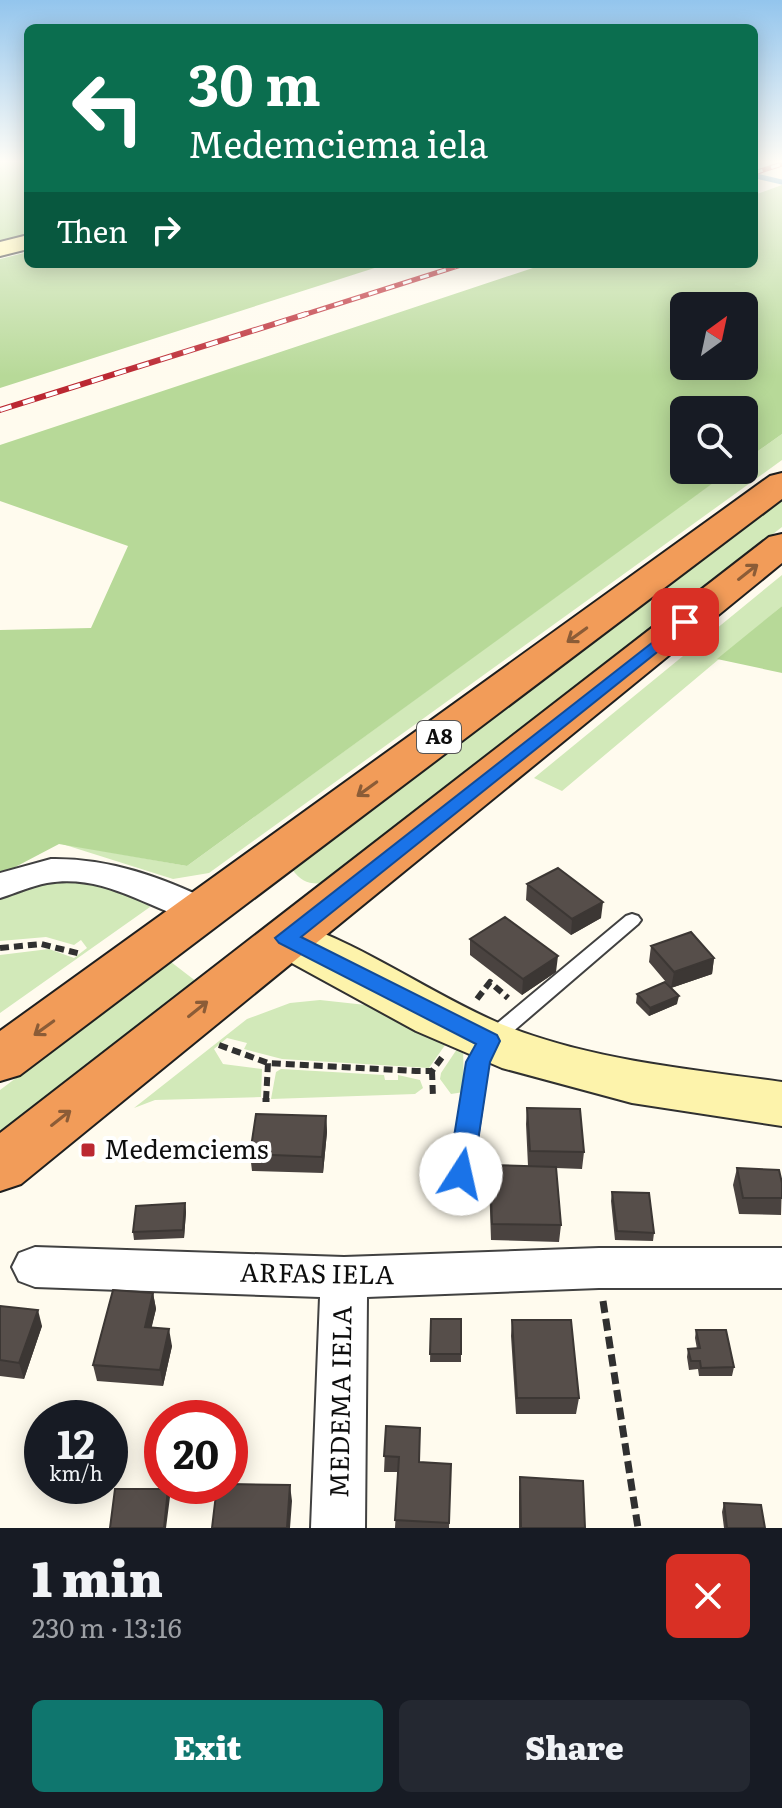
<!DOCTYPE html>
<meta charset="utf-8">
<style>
:root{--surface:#171b24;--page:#242831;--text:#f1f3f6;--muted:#9ea1a6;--accent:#0f766e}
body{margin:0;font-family:Literata,serif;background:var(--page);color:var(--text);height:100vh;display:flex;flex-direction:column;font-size:30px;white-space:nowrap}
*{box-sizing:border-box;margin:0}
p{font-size:26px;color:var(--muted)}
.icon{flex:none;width:44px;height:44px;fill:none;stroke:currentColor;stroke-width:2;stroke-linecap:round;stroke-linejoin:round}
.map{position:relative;height:1528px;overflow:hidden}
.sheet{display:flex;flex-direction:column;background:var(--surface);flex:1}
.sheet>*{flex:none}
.banner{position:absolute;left:24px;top:24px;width:734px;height:244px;border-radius:12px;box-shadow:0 4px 20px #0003;background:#0b6e4f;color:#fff;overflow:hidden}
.needle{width:52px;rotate:33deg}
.controls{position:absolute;left:670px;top:292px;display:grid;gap:16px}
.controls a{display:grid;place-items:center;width:88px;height:88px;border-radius:12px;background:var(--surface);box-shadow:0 4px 20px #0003;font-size:40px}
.speed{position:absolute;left:24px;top:1400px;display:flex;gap:16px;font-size:40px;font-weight:700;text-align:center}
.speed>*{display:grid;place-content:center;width:104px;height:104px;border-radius:50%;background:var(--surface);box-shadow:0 4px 20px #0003;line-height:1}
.speed small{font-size:20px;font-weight:400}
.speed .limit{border:12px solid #d22;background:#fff;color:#111}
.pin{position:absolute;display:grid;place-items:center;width:68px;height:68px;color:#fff;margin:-34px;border-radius:16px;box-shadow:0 4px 12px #0006}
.me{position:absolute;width:88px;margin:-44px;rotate:10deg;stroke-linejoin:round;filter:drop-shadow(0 0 6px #0008)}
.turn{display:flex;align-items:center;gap:28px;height:168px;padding:0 32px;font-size:36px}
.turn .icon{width:104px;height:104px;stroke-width:2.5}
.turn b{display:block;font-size:56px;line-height:68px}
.then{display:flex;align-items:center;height:76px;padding:0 32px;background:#0003;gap:16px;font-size:30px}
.round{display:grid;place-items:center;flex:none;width:84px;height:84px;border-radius:12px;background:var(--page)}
.summary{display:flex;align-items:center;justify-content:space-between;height:136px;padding:0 32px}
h1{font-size:48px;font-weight:800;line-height:60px}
.button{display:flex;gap:16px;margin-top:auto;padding:16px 32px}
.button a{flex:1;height:92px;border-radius:12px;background:var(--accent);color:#fff;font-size:32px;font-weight:800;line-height:92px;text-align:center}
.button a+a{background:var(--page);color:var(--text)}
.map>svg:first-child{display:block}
.green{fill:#d2e9b9}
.forest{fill:#b7d998;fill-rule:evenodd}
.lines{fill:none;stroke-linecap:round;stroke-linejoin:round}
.stream{stroke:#3c95cb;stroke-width:5}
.lane-casing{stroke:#414141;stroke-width:4}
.street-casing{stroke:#414141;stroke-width:4}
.secondary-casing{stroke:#303030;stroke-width:4}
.highway-casing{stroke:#1f1f1f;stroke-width:4}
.path-far1{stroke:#303030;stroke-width:6;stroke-dasharray:9 5;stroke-linecap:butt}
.path{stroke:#303030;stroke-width:7;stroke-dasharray:12 6;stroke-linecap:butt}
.lane{fill:#fff;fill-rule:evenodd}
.street{fill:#fff;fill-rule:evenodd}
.secondary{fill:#fdf3ab;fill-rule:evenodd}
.highway{fill:#f29c59;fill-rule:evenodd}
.rail-far1-casing{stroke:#bb2832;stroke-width:5}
.rail-casing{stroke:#bb2832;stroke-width:6}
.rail-far1{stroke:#fff;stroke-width:3;stroke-dasharray:9;stroke-linecap:butt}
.rail{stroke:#fff;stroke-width:4;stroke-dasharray:12;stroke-linecap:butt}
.wall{fill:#4a4340}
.shaded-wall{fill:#3c3734}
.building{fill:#564e4a;stroke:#3c3734;stroke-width:2}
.oneway{stroke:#8b5c37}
.route{fill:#1a73e8;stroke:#114b97;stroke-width:2}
.poi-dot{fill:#bb2832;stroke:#fff;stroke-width:3}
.labels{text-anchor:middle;stroke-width:8;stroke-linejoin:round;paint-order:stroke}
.shield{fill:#fff;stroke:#565656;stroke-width:2}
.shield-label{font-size:20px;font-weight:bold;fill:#0e0e0e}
.near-poi-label{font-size:26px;fill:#0e0e0e;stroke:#fff;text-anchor:start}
.near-street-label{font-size:26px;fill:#0e0e0e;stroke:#fff}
</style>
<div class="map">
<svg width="782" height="1528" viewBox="0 0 782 1528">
<rect width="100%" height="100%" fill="#fffbee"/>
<path class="green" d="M782,434V460L209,873L173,879L59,843L187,866L690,499L731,470H744V461Z
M782,500V527L325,883C310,885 301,882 292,869L299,862Z
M782,575V606L562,791L534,778Z
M80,880L140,897L150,907L0,1013V955L49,949L74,958L87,948L81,940L74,945L46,937L0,941V896L30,885Z
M171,962L197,982L0,1137V1090Z
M320,1000L366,1005L450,1038L429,1068L282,1059L244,1049L247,1043L227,1038L214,1049L223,1064L262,1069L261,1097L155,1100L134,1108L247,1019L290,1003Z
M459,1046H463L464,1092L451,1094L440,1079L441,1073Z
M281,1069L384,1075L385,1080H398V1075L420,1080L423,1088L415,1094L271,1099L276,1072Z"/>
<path class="forest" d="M0,162H28V236L0,243Z
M782,185V434L744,461V410H684V470H731L187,866L59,844L0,875V630L91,628L128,546L0,501V445L545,264H754V195ZM684,306H744V366H684Z
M28,252V264H387L0,388V259Z
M782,606V673L717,659Z"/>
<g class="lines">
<path class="stream" d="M756,176L782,182"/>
<defs>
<path id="lane" d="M632,914L638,916L641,920L638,924L496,1046L488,1062L472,1174L469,1180L461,1183L453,1180L450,1174L468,1062L482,1036L626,916Z"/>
<path id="street" d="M51,859C109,858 161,877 213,902L218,911L213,920L200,923C148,909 105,873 47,883C31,886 16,893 0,898V873Z
M35,1247L344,1257L599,1248H782V1288H599L367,1297L365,1528H311L320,1297L35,1287L19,1281L12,1267L19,1253Z"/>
<path id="secondary" d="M28,235V249L0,256V242Z
M286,920C359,941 430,994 501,1024C589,1060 688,1069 782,1082V1126L632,1103L502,1068L416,1031L268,950L261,938L268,926Z"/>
<path id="highway" d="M782,473V499L20,1075L0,1081V1031L770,476Z
M782,534V563L21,1184L0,1191V1133L769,537Z"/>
</defs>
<use href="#lane" class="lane-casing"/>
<use href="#street" class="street-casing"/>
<use href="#secondary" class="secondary-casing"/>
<use href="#highway" class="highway-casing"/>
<path class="path-far1" d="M0,948L41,944L81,954
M477,999L490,982L508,998
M219,1045L268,1063L416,1071H432L443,1056
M432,1071L433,1098
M266,1100L268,1063"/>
<path class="path" d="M266,1102V1098
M603,1301L638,1528"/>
<use href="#lane" class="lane"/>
<use href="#street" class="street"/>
<use href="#secondary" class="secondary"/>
<use href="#highway" class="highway"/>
<defs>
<path id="rail-far1" d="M754,173L782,164
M300,316L464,264"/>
<path id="rail" d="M0,410L306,314"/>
</defs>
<use href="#rail-far1" class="rail-far1-casing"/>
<use href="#rail" class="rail-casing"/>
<use href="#rail-far1" class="rail-far1"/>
<use href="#rail" class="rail"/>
</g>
<path class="wall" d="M527,884L601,918L571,935L526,900Z
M470,939L556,972L522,995L470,955Z
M651,946L714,958L712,974L671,988L677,1004L649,1016L636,1003L637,994L671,988L649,962Z
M527,1108L584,1152L582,1169L556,1168L561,1225L559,1242L491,1240L489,1182L490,1165L528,1166L526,1124Z
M326,1116L327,1132L323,1173L252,1171L250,1154Z
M737,1168L782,1183L781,1215L739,1214L733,1185Z
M612,1192L654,1233L653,1241L615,1240L611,1201Z
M185,1203L186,1212L184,1238L134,1240L133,1232Z
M153,1293L156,1309L151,1328L172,1346L163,1386L97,1381L93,1365Z
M0,1306L42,1326L24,1379L0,1376Z
M431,1319L461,1354V1362H430Z
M512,1320L579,1398L576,1414H516L511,1336Z
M696,1330L734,1367L732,1376H699L698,1369L689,1370L687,1357L688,1349H697L695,1338Z
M386,1426L419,1462L451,1464L449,1528H395L398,1472H384Z
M162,1455V1486H183V1488H160L159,1480Z
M520,1477L585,1528H519V1493Z
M724,1503L765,1528H724L722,1512Z"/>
<path class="shaded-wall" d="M603,902L601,918L571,935L572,919Z
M558,956L556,972L522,995L523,979Z
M714,958L712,974L671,988L674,972Z
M679,996L677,1004L649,1016L650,1008Z
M326,1116L327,1132L323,1173L322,1157Z
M185,1203L186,1212L184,1238L183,1230Z
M153,1293L156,1309L148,1343L145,1327Z
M38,1310L42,1326L24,1379L19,1363Z
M169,1329L172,1346L163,1386L160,1370Z
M290,1485L292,1501L290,1528H287Z
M168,1489L170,1497L166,1528H164Z"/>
<path class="building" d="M558,868L603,902L572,919L527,884Z
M505,917L558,956L523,979L470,939Z
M691,932L714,958L674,972L651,946Z
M665,982L679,996L650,1008L637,994Z
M527,1108L580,1109L584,1152L530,1151Z
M256,1114L326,1116L322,1157L250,1154Z
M490,1165L556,1167L561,1225L492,1224Z
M737,1168L779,1170L782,1183V1198H743Z
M612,1192L649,1193L654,1233L617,1231Z
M185,1203L183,1230L133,1232L136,1206Z
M113,1290L153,1293L145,1327L169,1329L160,1370L93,1365Z
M0,1306L38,1310L19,1363L0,1360Z
M431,1319H461V1354H430Z
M512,1320H571L579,1398H517Z
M696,1330H726L734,1367L701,1368L700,1361H691L688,1349L700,1348Z
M386,1426L420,1428L419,1462L451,1464L449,1523L395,1520L399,1457L384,1456Z
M162,1455V1480H159Z
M520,1477L583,1481L585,1528H521Z
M230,1484L290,1485L287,1528H212L217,1486H230Z
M115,1489H168L164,1528H110Z
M724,1503L761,1505L765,1528H727Z"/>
<defs><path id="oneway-shaft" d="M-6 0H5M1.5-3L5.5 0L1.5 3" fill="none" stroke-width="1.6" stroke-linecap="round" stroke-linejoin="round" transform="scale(2)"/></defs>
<g class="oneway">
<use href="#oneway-shaft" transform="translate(748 572) rotate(-38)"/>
<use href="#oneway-shaft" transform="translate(577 635) rotate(144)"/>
<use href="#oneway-shaft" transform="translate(367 789) rotate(144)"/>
<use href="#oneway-shaft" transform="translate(198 1009) rotate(-39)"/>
<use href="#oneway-shaft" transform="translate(44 1028) rotate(144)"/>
<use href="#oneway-shaft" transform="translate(61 1118) rotate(-38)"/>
</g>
<linearGradient id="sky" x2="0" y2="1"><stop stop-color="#93c5ed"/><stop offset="0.43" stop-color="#fffdf7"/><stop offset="1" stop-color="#fffdf7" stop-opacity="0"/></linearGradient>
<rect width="782" height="376" fill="url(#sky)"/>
<path class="route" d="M685,617L691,618V625L301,937L497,1035L500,1041L490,1062L473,1174L469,1181L461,1184L452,1181L448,1174L466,1062L476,1044L279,943L275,938Z"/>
<rect class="poi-dot" x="80" y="1142" width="16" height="16" rx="4"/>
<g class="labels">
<rect class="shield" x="417" y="721" width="44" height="32" rx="6"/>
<g class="shield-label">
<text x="439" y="744">A8</text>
</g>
<g class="near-poi-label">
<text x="104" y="1159">Medemciems</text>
</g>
<g class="near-street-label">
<text transform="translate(317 1274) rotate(1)" y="9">ARFAS IELA</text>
<text transform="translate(341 1402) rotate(-89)" y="9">MEDEMA IELA</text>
</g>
</g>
</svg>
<div class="controls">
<a><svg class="needle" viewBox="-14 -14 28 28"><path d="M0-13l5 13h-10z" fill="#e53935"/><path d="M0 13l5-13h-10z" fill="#9ea1a6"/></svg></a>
<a><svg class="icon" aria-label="search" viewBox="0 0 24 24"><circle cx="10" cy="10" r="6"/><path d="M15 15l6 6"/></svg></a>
</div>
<div class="speed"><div>12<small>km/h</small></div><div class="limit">20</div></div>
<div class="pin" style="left:685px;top:622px;background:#d93025"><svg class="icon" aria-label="arrive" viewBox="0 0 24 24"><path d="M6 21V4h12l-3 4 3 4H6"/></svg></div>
<svg class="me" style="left:461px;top:1174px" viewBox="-20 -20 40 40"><circle r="19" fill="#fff"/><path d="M0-13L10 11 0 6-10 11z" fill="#1a73e8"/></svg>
<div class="banner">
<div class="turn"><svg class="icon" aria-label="left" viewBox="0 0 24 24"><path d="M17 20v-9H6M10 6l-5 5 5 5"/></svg><div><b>30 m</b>Medemciema iela</div></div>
<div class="then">Then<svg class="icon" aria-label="right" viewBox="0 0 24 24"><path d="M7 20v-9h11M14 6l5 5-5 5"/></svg></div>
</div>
</div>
<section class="sheet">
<div class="summary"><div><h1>1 min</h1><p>230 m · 13:16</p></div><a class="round" style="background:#d93025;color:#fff"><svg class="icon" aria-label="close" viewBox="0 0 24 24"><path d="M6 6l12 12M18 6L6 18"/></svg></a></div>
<div class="button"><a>Exit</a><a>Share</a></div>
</section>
